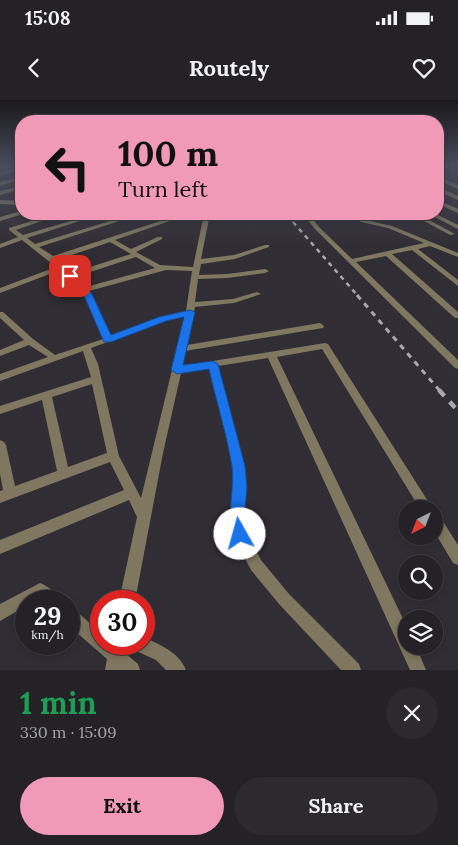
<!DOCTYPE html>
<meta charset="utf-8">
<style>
:root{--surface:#252227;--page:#2d2a2f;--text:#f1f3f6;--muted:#a3a4a7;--line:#423f44;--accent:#f09ab7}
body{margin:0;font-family:Lora,serif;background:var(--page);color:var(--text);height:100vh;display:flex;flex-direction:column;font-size:19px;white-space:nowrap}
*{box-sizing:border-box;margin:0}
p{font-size:16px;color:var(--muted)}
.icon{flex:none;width:28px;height:28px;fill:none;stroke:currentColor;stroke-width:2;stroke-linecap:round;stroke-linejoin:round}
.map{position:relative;height:570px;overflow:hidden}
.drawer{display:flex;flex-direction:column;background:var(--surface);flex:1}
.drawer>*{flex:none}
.banner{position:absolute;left:15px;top:15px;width:429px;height:105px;border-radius:20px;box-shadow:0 2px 8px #0003,0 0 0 1px var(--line);background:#f09ab7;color:#111;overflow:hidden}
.needle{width:32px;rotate:222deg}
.fabs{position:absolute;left:398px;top:400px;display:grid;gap:10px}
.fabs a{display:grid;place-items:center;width:45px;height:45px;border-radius:50%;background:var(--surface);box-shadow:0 2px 8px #0003,0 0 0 1px var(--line);font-size:25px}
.speed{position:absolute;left:15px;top:490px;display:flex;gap:10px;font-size:25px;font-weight:700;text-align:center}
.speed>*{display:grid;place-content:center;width:65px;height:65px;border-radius:50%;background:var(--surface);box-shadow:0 2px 8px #0003,0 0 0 1px var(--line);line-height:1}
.speed small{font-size:12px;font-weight:400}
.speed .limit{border:8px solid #d22;background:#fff;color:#111}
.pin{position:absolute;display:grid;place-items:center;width:42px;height:42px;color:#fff;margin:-21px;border-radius:10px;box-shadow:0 2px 8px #0006}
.me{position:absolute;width:55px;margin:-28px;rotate:353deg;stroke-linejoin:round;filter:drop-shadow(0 0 4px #0008)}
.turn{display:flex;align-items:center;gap:18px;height:105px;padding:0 20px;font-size:22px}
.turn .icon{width:65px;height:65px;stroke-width:2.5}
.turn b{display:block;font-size:35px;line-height:42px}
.round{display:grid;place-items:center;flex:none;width:52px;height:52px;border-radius:26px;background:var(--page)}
.head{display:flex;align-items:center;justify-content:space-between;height:85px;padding:0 20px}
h1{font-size:30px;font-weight:700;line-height:38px;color:#1e9e55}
.cta{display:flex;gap:10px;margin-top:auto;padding:10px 20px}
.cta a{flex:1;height:58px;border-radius:30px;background:var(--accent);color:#111;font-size:20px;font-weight:700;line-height:58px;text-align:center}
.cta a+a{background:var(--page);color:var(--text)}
.status{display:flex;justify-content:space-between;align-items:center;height:35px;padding:0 25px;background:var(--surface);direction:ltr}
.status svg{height:14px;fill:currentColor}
header{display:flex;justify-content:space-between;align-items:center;height:65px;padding:0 20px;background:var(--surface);font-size:22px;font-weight:700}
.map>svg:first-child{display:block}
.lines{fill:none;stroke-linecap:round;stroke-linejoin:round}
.street{fill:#7f775f;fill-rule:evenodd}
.rail-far3{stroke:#aaa7ad;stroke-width:2;stroke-dasharray:3 3;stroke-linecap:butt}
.rail-far2{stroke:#aaa7ad;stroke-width:2.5;stroke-dasharray:4.5 4.5;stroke-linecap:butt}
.rail-far1{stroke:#aaa7ad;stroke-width:3;stroke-dasharray:5.5 5.5;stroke-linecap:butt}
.rail{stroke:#aaa7ad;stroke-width:4.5;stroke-dasharray:8 8;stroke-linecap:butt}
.route{fill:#1a73e8;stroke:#114b97}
</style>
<div class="status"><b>15:08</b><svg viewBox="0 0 49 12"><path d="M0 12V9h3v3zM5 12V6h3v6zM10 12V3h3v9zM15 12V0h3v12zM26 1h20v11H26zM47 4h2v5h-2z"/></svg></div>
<header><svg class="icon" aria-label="back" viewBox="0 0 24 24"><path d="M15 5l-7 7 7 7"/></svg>Routely<svg class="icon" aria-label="heart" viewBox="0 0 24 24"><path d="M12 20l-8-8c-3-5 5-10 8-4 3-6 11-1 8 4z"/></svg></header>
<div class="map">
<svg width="458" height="570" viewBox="0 0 458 570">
<rect width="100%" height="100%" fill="#312d34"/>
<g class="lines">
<path class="street" d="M0,66H6L0,68Z
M19,67H21V69L0,76V73Z
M21,77V79L0,86V82Z
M438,77L458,85V89L438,80Z
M21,86V89L0,95V91Z
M438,87L458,96V100L438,91Z
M0,100L21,101V105L0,104Z
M438,100L458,109V113L438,104Z
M21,111L23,114L0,121V117Z
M54,114H62L16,130L23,135L94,114H102L27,138L35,144L133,114H141L39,147L53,156L182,114H190L115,140L131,149L158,137H162V139L136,152L160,165L193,167L204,114H210L201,159L234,155L265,145H269V147L235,159L201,164L199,175L227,174L265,169L269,171L265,173L227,178L198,179L195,202L233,199L257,192L261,194L234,203L195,207L187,245L320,223L324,226L323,228L185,251L182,266L325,243L328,244L433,409H420L322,249L277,257L406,525V546H416L426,570H410L268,258L218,266L245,366L246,387L244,410L247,433L261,460L289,494L359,564L361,570H341L279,504L251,470L235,439L230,410L234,387L233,366L209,268L181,273L163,353L135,501H119L137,417L129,400L0,454V440L124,390L110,362L0,403V391L3,390L0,374V340L4,342L6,345L15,386L57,371L42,300L0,314V306L91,277L83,251L0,281V274L48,257L29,245L0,256V250L24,240L0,218V212H3L33,239L55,255L103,239L82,191L60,170L0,193V188L56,167L22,140L0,148V144L18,137L9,130V128ZM110,142L131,154L71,173L57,160ZM136,157L155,168L86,187L75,177ZM166,170L192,171L186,211L160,217L111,236L89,191ZM185,216L141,398L119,356L98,264L91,248L166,221ZM92,284L107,353L68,367L52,297Z
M303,114H309L319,127L352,159L424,143L388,128L361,122L344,114H351L365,120L392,126L458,153V157L430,146L418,149L458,180V186L412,150L392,154L458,212V218H455L386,156L356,162L458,260V269L455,268L315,129Z
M411,114H418L455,134L450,135Z
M429,114H436L458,125V129Z
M434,413L439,415L458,445V465L453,463L434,431Z
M40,483C48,486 57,493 61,501H42L39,499L35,501H26V506L0,521V504Z
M69,508L75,510L101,533V544H126L125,553L138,564L140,570H105L107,559L69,526Z
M144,537C160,545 179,552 186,570H166L156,560L134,550L132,544H144Z"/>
<path class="rail-far3" d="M286,114L294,123"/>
<path class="rail-far2" d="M293,122L358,196"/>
<path class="rail-far1" d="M357,195L440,291"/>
<path class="rail" d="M439,290L458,311"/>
</g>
<linearGradient id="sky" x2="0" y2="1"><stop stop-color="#1b191d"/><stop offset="0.45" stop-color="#484c5c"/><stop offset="1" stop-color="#484c5c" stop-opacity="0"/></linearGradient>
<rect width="458" height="146" fill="url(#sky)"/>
<path class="route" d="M67,174H73L90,190L111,235L159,217L190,210L195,212L183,265L213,261L218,264L245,366L247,387L245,410L248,434L246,439L240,442L235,439C225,416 235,391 232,367C227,334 216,301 209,269L177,274L171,270L184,217L166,221L111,242H104L82,191L67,177Z"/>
</svg>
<div class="fabs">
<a><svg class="needle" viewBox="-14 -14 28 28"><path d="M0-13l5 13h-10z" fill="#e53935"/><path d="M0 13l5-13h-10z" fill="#a3a4a7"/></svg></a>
<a><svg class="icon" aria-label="search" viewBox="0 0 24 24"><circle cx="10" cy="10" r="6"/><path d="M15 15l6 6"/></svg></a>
<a><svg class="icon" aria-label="layers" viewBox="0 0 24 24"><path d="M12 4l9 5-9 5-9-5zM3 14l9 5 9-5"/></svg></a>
</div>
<div class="speed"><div>29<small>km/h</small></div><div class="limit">30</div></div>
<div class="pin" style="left:70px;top:176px;background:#d93025"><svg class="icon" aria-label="arrive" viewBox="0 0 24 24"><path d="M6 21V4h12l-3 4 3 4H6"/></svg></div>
<svg class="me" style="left:240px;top:434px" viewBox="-20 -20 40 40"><circle r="19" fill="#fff"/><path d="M0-13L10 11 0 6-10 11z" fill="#1a73e8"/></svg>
<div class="banner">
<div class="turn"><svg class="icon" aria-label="left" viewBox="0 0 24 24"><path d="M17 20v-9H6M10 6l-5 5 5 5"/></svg><div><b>100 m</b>Turn left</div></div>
</div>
</div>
<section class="drawer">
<div class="head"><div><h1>1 min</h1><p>330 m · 15:09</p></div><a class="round"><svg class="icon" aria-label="close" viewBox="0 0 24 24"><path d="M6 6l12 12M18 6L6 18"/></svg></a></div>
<div class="cta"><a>Exit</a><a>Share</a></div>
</section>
